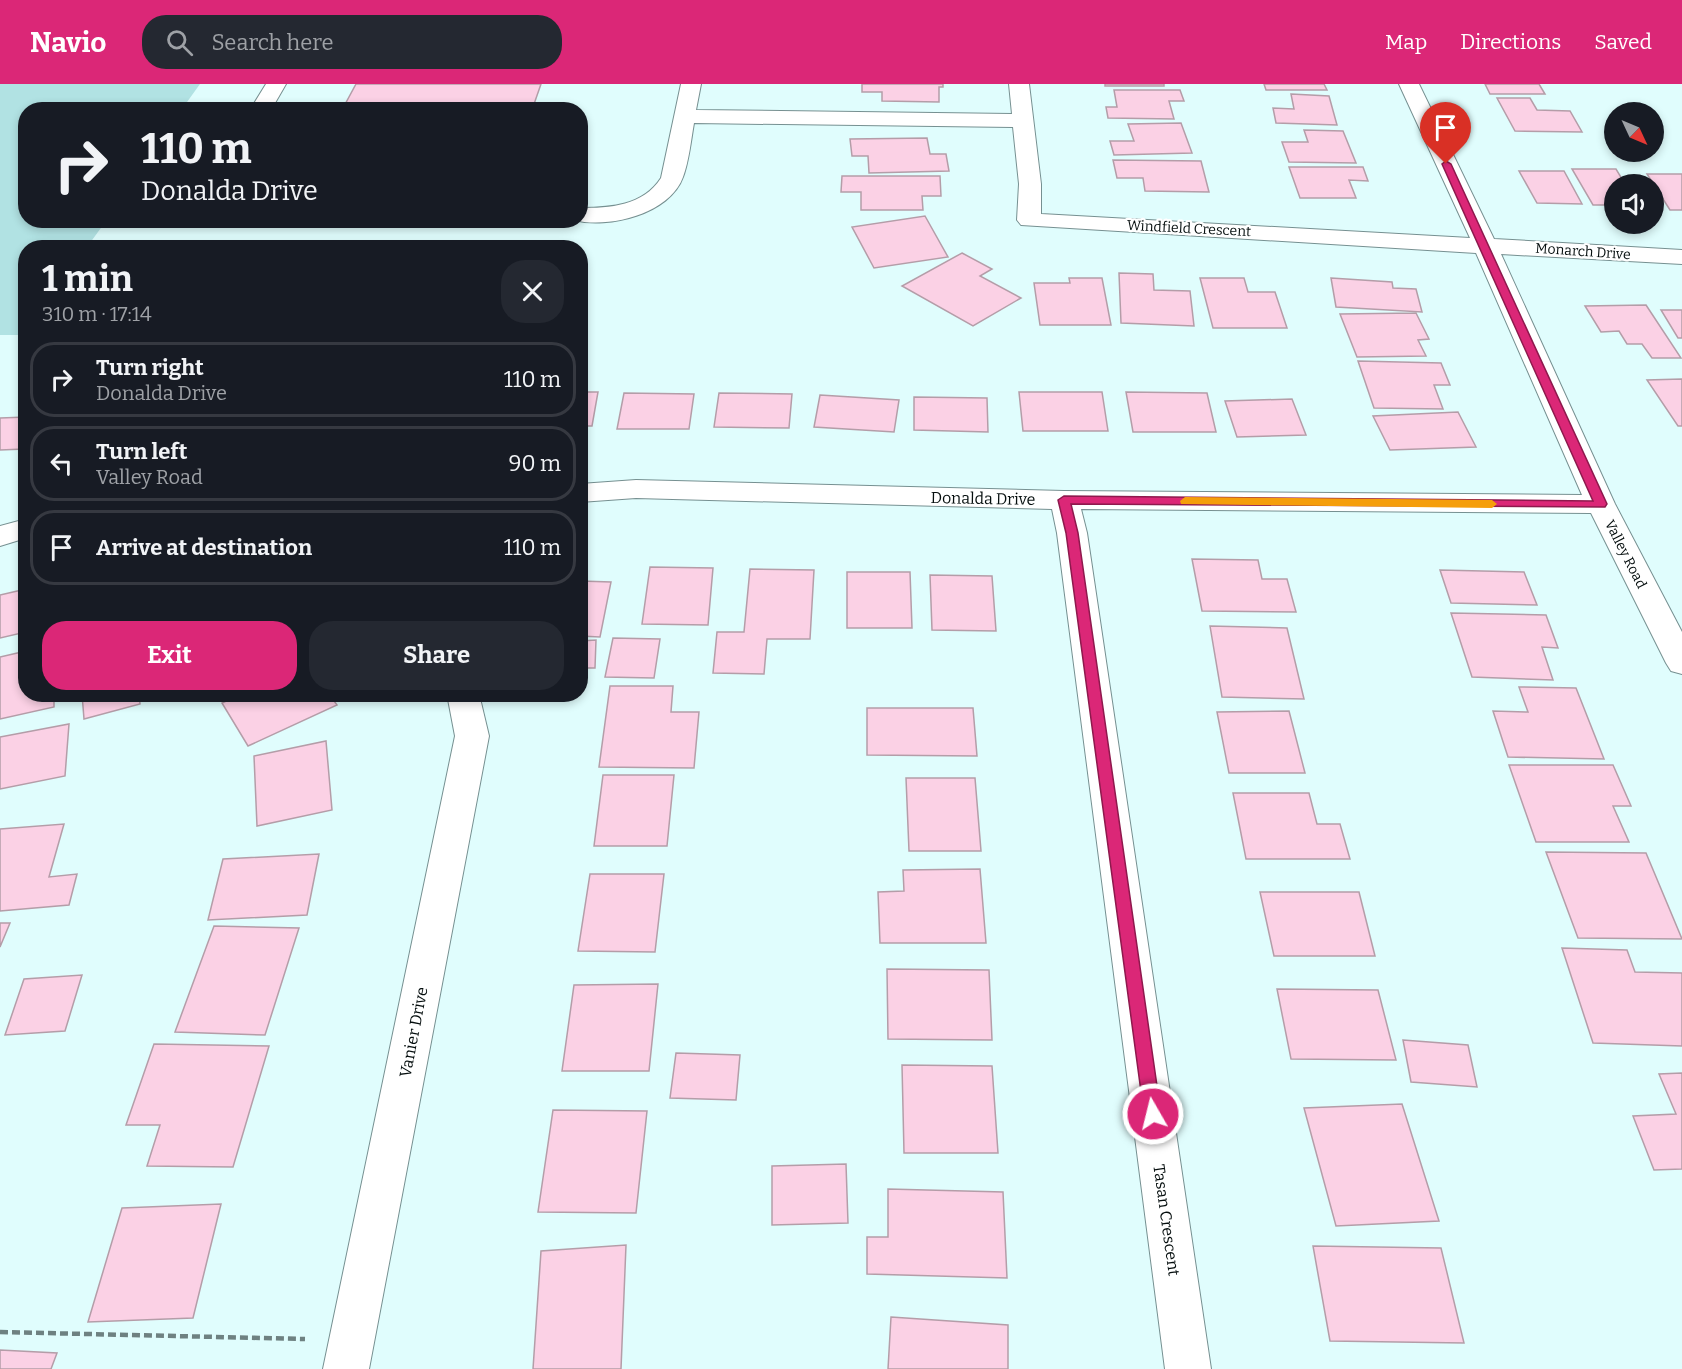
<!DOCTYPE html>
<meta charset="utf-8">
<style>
:root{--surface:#171b24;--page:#242831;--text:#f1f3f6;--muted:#9ea1a6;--line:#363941;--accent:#db2777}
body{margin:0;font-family:Bitter,serif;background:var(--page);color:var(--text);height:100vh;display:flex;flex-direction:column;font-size:22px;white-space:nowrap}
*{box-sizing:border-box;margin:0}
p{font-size:20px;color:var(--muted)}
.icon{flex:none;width:33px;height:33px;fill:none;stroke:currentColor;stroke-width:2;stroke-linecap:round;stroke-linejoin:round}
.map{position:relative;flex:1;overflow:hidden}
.drawer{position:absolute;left:18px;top:156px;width:570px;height:462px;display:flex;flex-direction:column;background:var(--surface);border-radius:24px;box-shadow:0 3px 9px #0003}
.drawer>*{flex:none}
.banner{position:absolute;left:18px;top:18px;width:570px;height:126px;border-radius:24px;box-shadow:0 3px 9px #0003;background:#171b24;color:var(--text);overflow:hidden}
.needle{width:39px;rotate:134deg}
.controls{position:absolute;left:1604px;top:18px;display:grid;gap:12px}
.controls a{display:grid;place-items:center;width:60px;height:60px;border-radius:50%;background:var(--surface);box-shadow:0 3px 9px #0003;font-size:30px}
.pin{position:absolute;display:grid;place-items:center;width:51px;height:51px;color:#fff;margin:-62px -26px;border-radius:50% 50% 50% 0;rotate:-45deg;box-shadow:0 0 6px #0007}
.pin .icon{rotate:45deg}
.me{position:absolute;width:66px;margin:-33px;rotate:352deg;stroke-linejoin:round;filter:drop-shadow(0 0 4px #0008)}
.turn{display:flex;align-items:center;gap:21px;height:126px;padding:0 24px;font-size:27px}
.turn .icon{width:78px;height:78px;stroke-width:2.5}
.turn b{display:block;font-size:42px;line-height:51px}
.round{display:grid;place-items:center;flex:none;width:63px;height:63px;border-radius:24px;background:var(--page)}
.headline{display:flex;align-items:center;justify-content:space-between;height:102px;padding:0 24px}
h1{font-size:36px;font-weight:700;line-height:45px}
.cta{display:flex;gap:12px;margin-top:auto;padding:12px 24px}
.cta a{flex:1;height:69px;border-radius:24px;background:var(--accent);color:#fff;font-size:24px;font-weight:700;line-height:69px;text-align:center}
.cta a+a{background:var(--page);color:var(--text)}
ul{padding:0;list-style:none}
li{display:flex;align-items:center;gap:18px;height:75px;margin:0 12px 9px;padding:0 12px;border:3px solid var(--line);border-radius:24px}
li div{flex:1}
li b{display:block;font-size:22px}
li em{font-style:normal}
header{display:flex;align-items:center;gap:36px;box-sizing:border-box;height:84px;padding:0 30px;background:var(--accent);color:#fff}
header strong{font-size:28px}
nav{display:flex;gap:33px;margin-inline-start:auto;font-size:21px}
.search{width:420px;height:54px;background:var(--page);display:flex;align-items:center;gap:15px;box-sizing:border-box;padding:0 21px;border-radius:24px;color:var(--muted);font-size:22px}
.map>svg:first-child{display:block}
.green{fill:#b1e2e3}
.building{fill:#fbd1e5;stroke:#b49da8;stroke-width:1.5}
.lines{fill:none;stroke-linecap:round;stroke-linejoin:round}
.minor-casing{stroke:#769091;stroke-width:2}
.path{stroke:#6e8181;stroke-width:4.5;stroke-dasharray:8 4;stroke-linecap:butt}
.minor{fill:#fff;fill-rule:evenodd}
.route{fill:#db2777;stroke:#8e194d;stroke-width:1.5}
.slow{fill:#f59e0b}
.labels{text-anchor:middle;stroke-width:4.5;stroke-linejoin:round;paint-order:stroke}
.far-street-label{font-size:14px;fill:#050e0e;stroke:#fff}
.street-label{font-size:16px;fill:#050e0e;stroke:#fff}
</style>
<header>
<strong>Navio</strong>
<div class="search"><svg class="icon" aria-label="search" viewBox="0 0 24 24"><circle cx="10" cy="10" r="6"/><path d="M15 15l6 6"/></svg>Search here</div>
<nav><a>Map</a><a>Directions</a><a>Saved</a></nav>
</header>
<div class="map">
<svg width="1682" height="1285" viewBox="0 0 1682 1285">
<rect width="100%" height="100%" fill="#e0fdfd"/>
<path class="green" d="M0,0H200L182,25L26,26V136L106,137L87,163L26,164L25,251H0Z"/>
<path class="building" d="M356,0H541L533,23L543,26H342Z
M862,0H943V3H939V18L882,17V8H862Z
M1105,0H1164V2H1105Z
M1264,0H1324L1327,6H1266Z
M1485,0H1539L1545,10H1490Z
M1114,6H1180L1184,17H1169L1174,35L1108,34L1106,23H1117Z
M1291,10L1329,12L1337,41L1276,39L1273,24L1294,25Z
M1497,14H1530L1537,26L1570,27L1582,48L1515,47Z
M1181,39L1192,69L1114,71L1110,57H1134L1128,40Z
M1304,46L1343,47L1356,79L1289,78L1282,58H1308Z
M927,54L930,70H946L949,87L869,89L868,72H852L850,55Z
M1113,76L1201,77L1209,108L1145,107L1143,94H1117Z
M1289,83H1363L1368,97L1349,96L1356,114H1300Z
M1572,85H1616L1625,100H1614V121H1593Z
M1519,87H1564L1582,120L1537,119Z
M1647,90H1682V126H1670Z
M842,92H940L941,112H922L923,126H861V108H841Z
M925,132L948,173L874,184L852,143Z
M962,169L992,185L980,192L1021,214L973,242L902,202Z
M1119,189L1153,190L1154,206L1190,207L1194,242L1121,239Z
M1069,194H1102L1111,241H1040L1034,199H1070Z
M1200,194H1244L1248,208H1275L1287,244H1213Z
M1331,194L1392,198L1393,204L1416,205L1422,228L1336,223Z
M1646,221L1681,274H1652L1642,260H1627L1619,247L1601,248L1585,222Z
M1661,226H1682V254H1678Z
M1416,229L1429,255L1418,256L1426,272L1357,273L1340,230Z
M1358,277L1441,279L1450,301H1434L1443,325L1374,324Z
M1682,295V342H1678L1647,296Z
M580,308H598L592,342H580Z
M1019,308H1102L1108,347H1023Z
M1126,308L1207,309L1216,348H1133Z
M624,309L694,310L689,345H617Z
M719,309L792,310L789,344L714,343Z
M820,311L899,316L894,348L814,343Z
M914,313L987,314L988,348L914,346Z
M1292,315L1306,351L1237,353L1225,317Z
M1458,328L1476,363L1390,366L1373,332Z
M26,333L24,365L0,366V334Z
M1192,475L1258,476L1262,495H1287L1296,528L1202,527Z
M650,483L713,484L708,541L642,540Z
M750,485L814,486L810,555H767L764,590L713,589L717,548H744Z
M1440,486L1524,488L1537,521L1451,519Z
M847,488H910L912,544H847Z
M930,491L992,492L996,547L932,546Z
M580,497L611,498L600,553L580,552Z
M26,505V548L0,554V511Z
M1451,529L1546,531L1558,564L1542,563L1553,596L1472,593Z
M1210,542L1287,544L1304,615L1222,613Z
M613,554L660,555L654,594L605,593Z
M596,556L595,584H580V557Z
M26,567V610H54V623L0,635V573Z
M610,602H673L671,628H699L694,684L599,683Z
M1519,603L1576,604L1604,675L1508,673L1493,627L1528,628Z
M82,610H139L140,620L84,635Z
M241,610H329L337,621L248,662L222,619Z
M867,624H973L977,672L867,671Z
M1289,627L1305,689H1229L1217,628Z
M69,640L65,692L0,705V653Z
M326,657L332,726L257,742L254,672Z
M1509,681H1613L1631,722H1613L1629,758H1536Z
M603,691H674L667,762H594Z
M906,694H975L981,767H909Z
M1233,709H1309L1317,740H1340L1350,775H1246Z
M64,740L49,793L77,790L69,821L0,827V745Z
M1546,768L1646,769L1682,855L1578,854Z
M319,770L307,831L208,836L223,775Z
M980,785L986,859H880L878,808L904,807L903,786Z
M590,790H664L655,868L578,867Z
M1260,808H1359L1375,872H1274Z
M0,839H10L0,863Z
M214,842L299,844L265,951L175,948Z
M1562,864L1627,866L1635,888L1682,889V962L1593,959Z
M887,885L989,886L992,956L888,955Z
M82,891L65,947L5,951L24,895Z
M658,900L649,987H562L574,901Z
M1277,905L1378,906L1396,976L1291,975Z
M1403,956L1468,961L1477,1003L1411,998Z
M154,960L269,962L233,1083L147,1082L160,1041H126Z
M676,969L740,971L736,1016L670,1014Z
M902,981L992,982L998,1069H904Z
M1682,989V1085L1654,1086L1633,1032L1676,1030L1659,990Z
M1402,1020L1439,1137L1336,1142L1304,1024Z
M553,1026L647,1027L636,1129L538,1128Z
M846,1080L848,1139L772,1141V1082Z
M888,1105L1003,1108L1007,1194L867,1190V1153H888Z
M221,1120L193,1234L88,1238L122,1124Z
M626,1161L621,1285H533L541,1167Z
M1313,1162L1441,1164L1464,1259L1330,1257Z
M891,1233L1008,1241V1285H888Z
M0,1266L57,1269L51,1285H0Z"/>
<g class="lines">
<defs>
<path id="minor" d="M266,0H286L271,26H250Z
M681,0H701L696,26L1012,30L1009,0H1029L1041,100V130L1470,154L1399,0H1419L1494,155L1682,166V180L1501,170L1615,420L1682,548V590L1671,587L1666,579L1591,429L1081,425L1087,449L1211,1285H1165L1057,449L1052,425L636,414L580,418V400L636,396L1064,407L1582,411L1476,169L1021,141L1017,136L1019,100L1013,43L694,39C691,56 689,77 683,93C670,130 608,145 574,136H580V124C610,124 643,122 661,94Z
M26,435V454L0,462V442Z
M447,610H479L489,652L369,1285H323L455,652Z"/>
</defs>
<use href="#minor" class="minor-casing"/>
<path class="path" d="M0,1248L305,1255"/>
<use href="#minor" class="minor"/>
</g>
<path class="route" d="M1446,77L1451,80L1607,420L1605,423L1071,420L1078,449L1161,1030L1159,1035L1153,1037L1147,1035L1144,1030L1066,449L1058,416L1064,412L1593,417L1442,80Z"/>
<path class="slow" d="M1185,413L1492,416L1497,420L1492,424L1181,420L1180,417Z"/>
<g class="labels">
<g class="far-street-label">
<text transform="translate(1189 144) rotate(3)" y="5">Windfield Crescent</text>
<text transform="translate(1583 167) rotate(4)" y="5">Monarch Drive</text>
<text transform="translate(1626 470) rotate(63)" y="5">Valley Road</text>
</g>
<g class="street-label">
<text transform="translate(983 414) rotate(1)" y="6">Donalda Drive</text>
<text transform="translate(413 948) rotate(-79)" y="6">Vanier Drive</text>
<text transform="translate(1167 1136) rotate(82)" y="6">Tasan Crescent</text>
</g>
</g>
</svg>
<div class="controls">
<a><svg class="needle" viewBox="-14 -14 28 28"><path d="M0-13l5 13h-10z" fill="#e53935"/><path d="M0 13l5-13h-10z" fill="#9ea1a6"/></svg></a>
<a><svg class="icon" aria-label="sound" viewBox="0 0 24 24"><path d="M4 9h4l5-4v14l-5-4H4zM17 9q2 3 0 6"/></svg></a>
</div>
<div class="pin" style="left:1446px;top:80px;background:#d93025"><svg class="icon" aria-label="arrive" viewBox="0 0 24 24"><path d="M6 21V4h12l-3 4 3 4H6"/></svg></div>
<svg class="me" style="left:1153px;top:1030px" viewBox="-20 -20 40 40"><circle r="17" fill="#db2777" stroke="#fff" stroke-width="3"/><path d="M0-11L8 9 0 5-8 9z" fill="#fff"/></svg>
<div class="banner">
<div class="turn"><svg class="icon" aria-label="right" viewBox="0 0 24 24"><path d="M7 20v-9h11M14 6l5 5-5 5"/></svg><div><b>110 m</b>Donalda Drive</div></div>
</div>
<section class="drawer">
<div class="headline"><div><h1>1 min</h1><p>310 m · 17:14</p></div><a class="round"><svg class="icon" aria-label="close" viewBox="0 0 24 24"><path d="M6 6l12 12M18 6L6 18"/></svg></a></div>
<ul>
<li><svg class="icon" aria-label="right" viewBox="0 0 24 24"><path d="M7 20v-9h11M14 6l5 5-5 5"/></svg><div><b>Turn right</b><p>Donalda Drive</p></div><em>110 m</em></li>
<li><svg class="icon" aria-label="left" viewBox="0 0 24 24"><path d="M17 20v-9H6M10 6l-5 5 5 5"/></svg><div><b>Turn left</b><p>Valley Road</p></div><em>90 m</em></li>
<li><svg class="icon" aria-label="arrive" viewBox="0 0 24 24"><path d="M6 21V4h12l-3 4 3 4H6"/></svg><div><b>Arrive at destination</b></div><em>110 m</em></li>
</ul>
<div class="cta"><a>Exit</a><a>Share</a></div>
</section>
</div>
